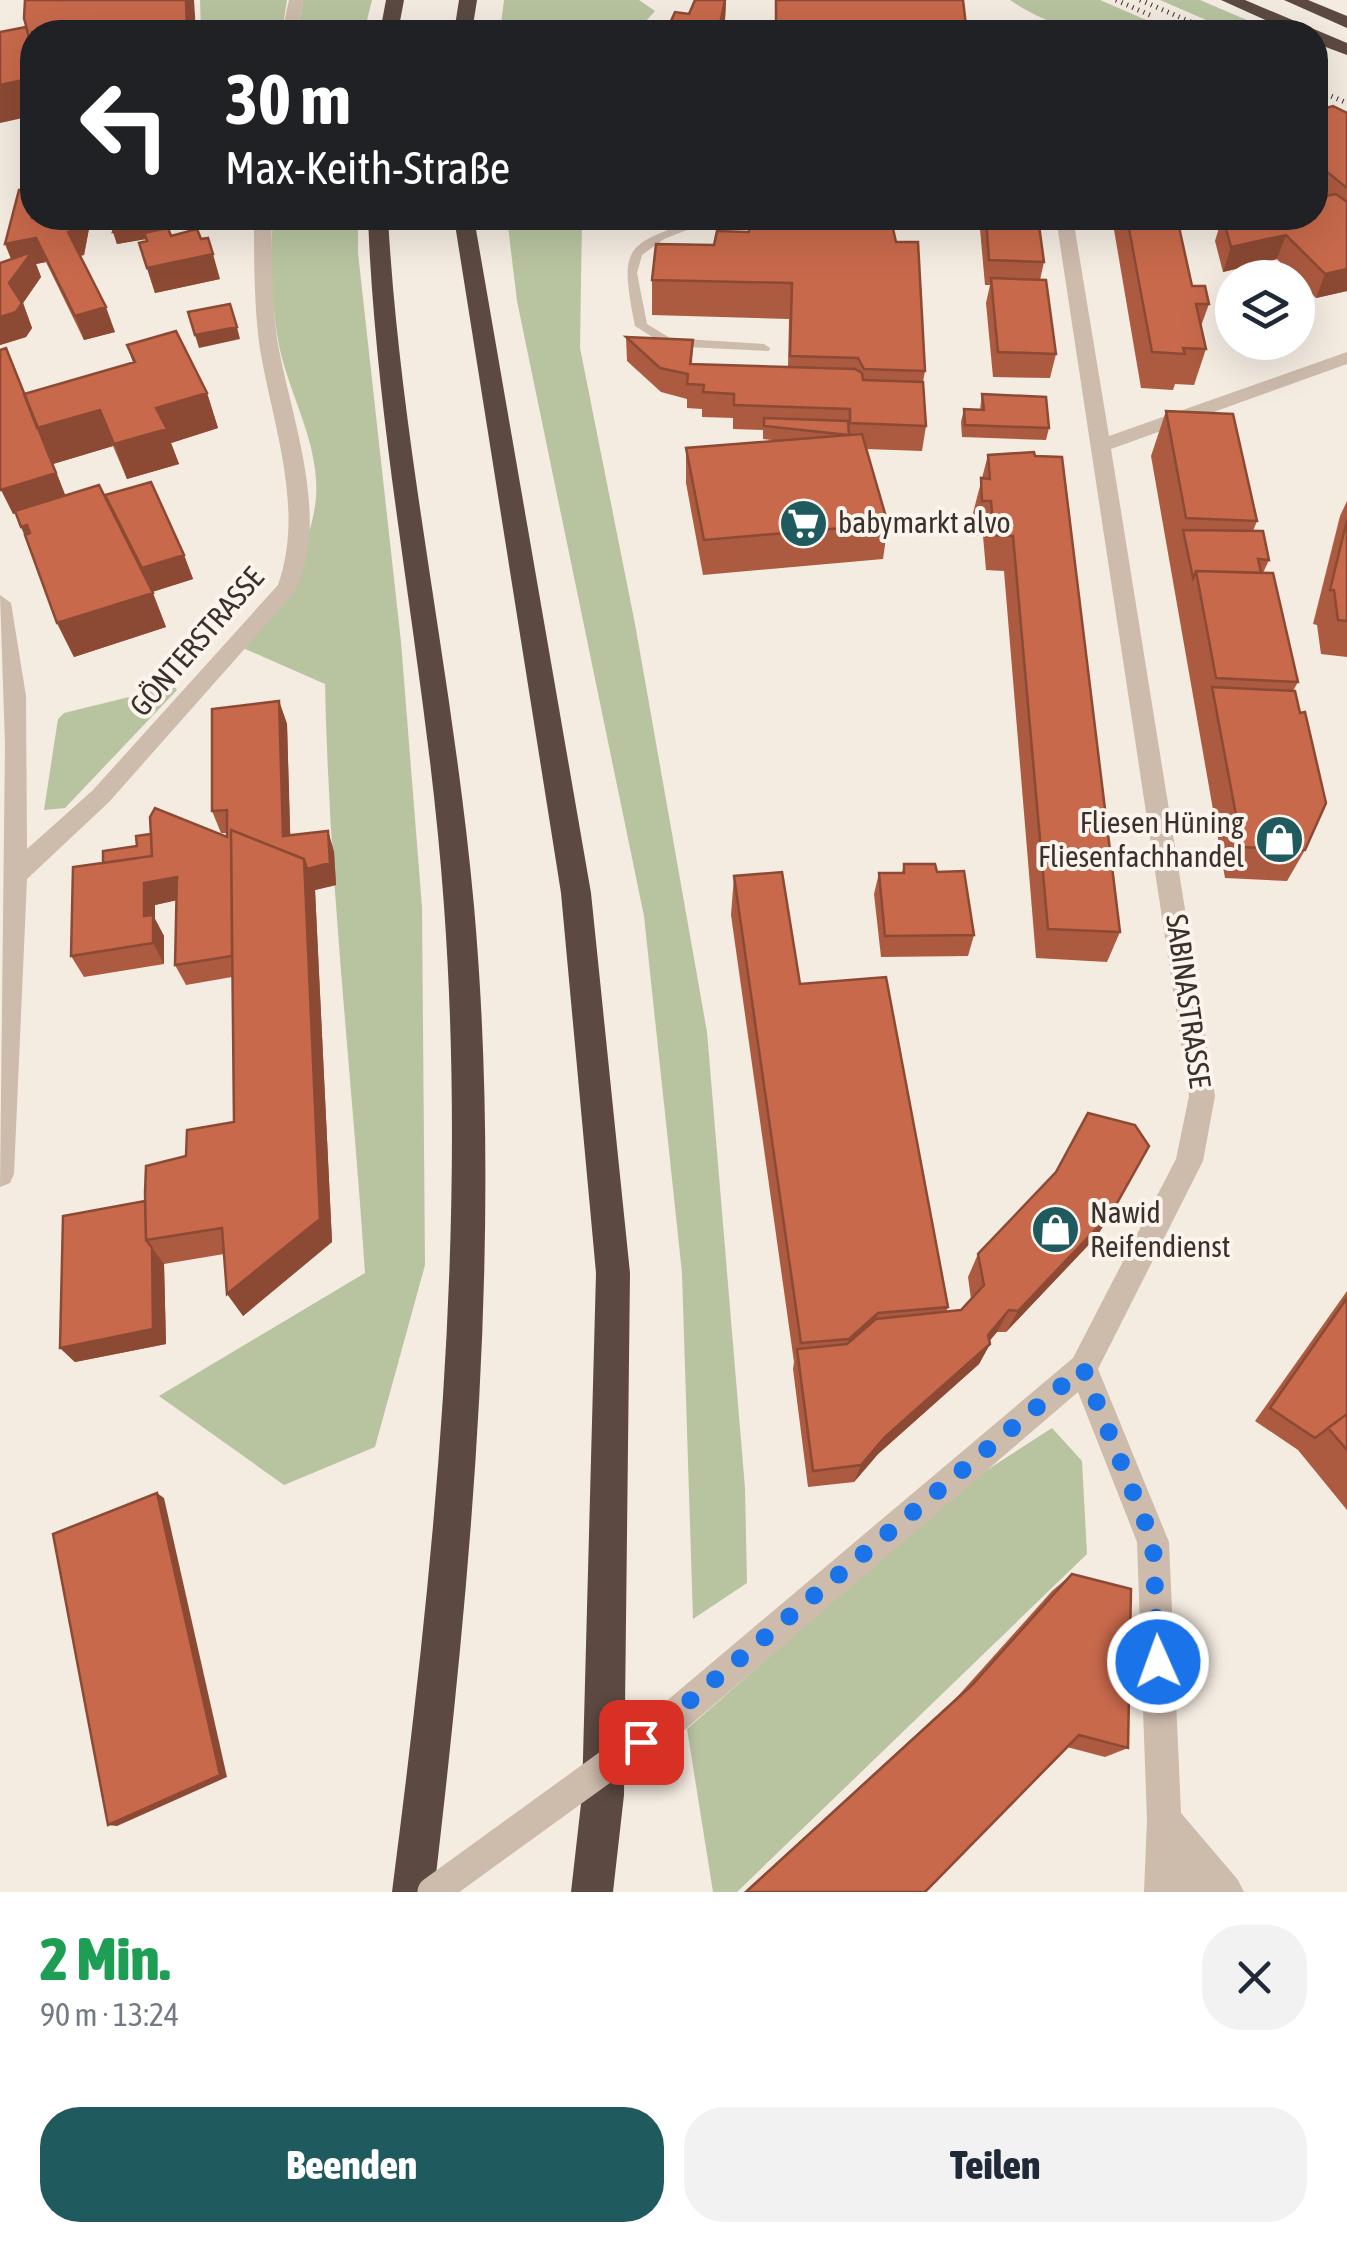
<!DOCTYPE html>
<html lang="de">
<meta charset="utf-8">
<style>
:root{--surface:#fff;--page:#f2f2f3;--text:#1f2937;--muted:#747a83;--accent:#1f5a5e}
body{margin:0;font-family:"Asap Condensed",sans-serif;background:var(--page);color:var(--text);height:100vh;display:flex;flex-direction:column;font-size:38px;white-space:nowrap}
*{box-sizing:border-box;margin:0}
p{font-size:32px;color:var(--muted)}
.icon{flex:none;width:55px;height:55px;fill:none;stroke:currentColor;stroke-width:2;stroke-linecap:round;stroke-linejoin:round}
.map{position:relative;height:1892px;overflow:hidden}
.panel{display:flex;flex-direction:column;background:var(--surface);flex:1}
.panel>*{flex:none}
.top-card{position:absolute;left:20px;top:20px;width:1308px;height:210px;border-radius:40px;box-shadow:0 10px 40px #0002;background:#202124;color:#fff;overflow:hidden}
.fabs{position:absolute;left:1215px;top:260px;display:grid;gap:20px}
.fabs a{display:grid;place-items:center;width:100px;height:100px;border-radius:50%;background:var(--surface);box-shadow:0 10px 40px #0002;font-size:50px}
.pin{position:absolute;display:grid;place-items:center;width:85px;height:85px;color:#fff;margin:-42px;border-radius:20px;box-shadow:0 5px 15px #0006}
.me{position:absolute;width:110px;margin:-55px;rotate:358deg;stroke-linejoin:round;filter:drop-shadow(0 0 8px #0008)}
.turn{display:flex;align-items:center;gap:35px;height:210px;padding:0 40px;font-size:45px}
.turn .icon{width:130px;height:130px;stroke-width:2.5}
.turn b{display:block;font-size:70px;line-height:85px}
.round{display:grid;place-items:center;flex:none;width:105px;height:105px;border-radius:40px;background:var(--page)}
.head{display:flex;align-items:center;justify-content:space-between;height:170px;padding:0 40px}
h1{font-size:60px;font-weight:800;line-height:75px;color:#1e9e55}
.action{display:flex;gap:20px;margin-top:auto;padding:20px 40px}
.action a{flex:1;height:115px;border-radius:40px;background:var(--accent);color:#fff;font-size:40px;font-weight:800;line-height:115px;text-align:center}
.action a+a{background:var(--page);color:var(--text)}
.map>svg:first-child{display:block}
.green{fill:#b8c4a0}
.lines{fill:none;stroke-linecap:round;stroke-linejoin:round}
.service{fill:#cdbbac;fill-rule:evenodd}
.minor{fill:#cdbbac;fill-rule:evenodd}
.motorway{fill:#5c4a42;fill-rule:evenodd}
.rail{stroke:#3b302b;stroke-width:5;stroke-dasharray:1 5;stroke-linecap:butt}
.minor-bridge{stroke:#cdbbac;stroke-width:31}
.wall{fill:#ac5a40}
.shaded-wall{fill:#8c4a34}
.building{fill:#c8694b;stroke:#8c4a34;stroke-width:2.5}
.route{stroke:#1a73e8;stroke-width:18;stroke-dasharray:0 32.4}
.labels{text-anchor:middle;stroke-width:8;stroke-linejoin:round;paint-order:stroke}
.poi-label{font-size:30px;fill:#3b302b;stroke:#fbf5ee;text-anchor:start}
.street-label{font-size:30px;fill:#3b302b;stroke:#fbf5ee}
</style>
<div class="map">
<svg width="1347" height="1892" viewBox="0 0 1347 1892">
<rect width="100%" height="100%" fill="#f4ebe1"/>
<path class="green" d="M200,0H287L282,32H201Z
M303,0H372L364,32H297Z
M504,0H639L655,11L636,32H500Z
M1010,0H1100L1174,32C1110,33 1065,38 1010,0Z
M1160,0H1200L1275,32H1234Z
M273,218H358V253L401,642L422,907L425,1265L375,1447L284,1485L159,1396L365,1273C352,1076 329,881 325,684L243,648C272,602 312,553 316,497C320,442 287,392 278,340C271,300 270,258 273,218Z
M507,218H582L580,348L635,624L707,1032L745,1488L747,1583L693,1619L682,1273L644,916L517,301Z
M174,686L177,690L65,808L44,810L58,719L64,713Z
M1052,1428L1082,1461L1087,1554L737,1892H713L687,1729L970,1481Z"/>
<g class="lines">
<path class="service" d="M702,218H718L664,239L642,255L637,273L647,324L670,338L764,344L770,348L769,351L667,346L635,326C619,244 624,245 702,218Z"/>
<path class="minor" d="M289,0H303L297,32H282Z
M254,218H271C273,261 271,308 279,350C293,422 331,525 294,593L109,802L27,879L14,1174L10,1183L0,1187L5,744L0,595L11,603L26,696L27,849L93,790L278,585C305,509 273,426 260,349C254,307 254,260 254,218Z
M1056,218H1073L1109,436L1347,352V364L1111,449L1215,1096L1203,1161L1098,1369L1169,1542L1181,1813L1238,1880L1244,1892H1144L1147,1820L1137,1542L1078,1392L681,1733L669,1738L657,1733L652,1721L657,1709L1073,1358L1176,1159L1189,1096Z"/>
<path class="motorway" d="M386,0H404L398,32H380Z
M459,0H477L472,32H454Z
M1221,0H1245L1347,43V55L1315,43V32H1292Z
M1284,0H1308L1347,16V28Z
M368,218H388C401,449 453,675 474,906C503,1235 472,1565 434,1892H392C434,1565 468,1236 444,906C428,676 377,450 368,218Z
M454,218H474L591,893L630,1273L624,1795L613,1892H571L582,1795L596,1273L561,893Z"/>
<path class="rail" d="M1116,0L1152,16
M1140,0L1214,32
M1315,89L1347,103"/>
<path class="minor-bridge" d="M433,1892L669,1721"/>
</g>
<path class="wall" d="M726,0L725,20L723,32H671L670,23L689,14Z
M776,0L966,26L965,32H775Z
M1315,111L1347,113V291L1316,298L1298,280V278H1295L1277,259L1223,272L1215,241L1222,218H1315Z
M32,218H91L84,255L80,256L115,332L84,340L46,262L36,264L41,277L23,303L32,328L26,337L0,345V263L11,259Z
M93,218H168L165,229L220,279L155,293L139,243L147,241L146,239L117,244L113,232L115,225H95Z
M979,218H1038L1044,262L1040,280L1056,354L1050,378L993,377L986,303L990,285H985Z
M1112,218H1177L1192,286L1209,304L1201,326L1206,349L1194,385L1175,384L1173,390L1141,388Z
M749,232L925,371L923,382L926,426L922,451L866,449L888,524L883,559L703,575L686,483V448L780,441L763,439V430L733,429V418L702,417V409L687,408V399L661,392L627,361L626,337L693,340L692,364L788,367L789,319L652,315V280L714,245Z
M127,345L207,393L218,428L171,443L179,464L127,479L113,446L53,464L65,495H105L184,555L193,579L152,592L166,627L74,657L57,623L16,513L13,514L25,394L133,363Z
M982,394L1049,428L1046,440L962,437L961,422L964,409L980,410Z
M1166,411L1257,521L1253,531L1269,560L1263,573L1298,682L1293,691L1305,850L1287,881L1225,878L1151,456Z
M1034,452L1120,932L1107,962L1036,958L1004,571L986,570L983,536H975L973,513L988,455Z
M1347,501V657L1321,654L1317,625L1313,624L1340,516Z
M279,701L287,724L290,836L328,831L334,852L336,885L315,890L332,1242L243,1316L224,1254L164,1264L166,1344L75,1362L60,1348L145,1201L186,1156L234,1122L232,977L186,985L175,965L176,900L155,905V919L164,936V964L84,977L71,956L103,863L227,837V833H221L212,811Z
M904,864L937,872L974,935L968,956L881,957L874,894L879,873H902Z
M734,876L800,984L948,1307L946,1312L961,1310L971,1299L968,1277L978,1254L1112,1212L1097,1236L1006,1332H997L989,1341L990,1344L979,1364L878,1454L854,1482L808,1487L793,1369L794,1362L731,915Z
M1347,1291V1510L1298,1450L1255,1421Z
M1072,1574L1128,1748L1105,1757L1067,1747L925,1892H744L957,1697L1052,1591Z"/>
<path class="shaded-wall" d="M186,0H194L196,32H187Z
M726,0L725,20L723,32H720V24Z
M32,78V116L0,123V85Z
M78,218H91L84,255L77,256L68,232Z
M161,218H168V219L163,236L117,244L113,232Z
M1286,235L1277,259L1223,272L1231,247Z
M36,238L46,262L36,264L41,277L23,303L32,328L26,337L0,345V317L15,269L5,244Z
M213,254L220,279L155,293L147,268Z
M1347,269V291L1316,298L1325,274Z
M106,307L115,332L84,340L75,316Z
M237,327L240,339L199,348L195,335Z
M207,393L218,428L171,443L179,464L127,479L114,444L156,408Z
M100,410L113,446L53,464L66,497L13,514L1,490L37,428Z
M27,525L38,562L21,527Z
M184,555L193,579L152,592L142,568Z
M153,593L166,627L74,657L57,623Z
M279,701L287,724L291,858L283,836Z
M328,831L334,852L336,885L315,890L332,1242L243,1316L227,1294L304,859Z
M177,877L187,898L155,905V919L164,936V964L153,943L144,916V883Z
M1112,1212L1097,1236L1006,1332L1018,1311Z
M152,1248L164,1264L166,1344L75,1362L60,1348Z
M1009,1310L997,1332L977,1356L988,1335Z
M878,1313L869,1340L841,1364L849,1339Z
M990,1344L979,1364L878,1454L854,1482L861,1465L885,1437Z
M157,1493L164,1498L227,1777L117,1826L108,1825Z"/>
<path class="building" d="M25,0H186L187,32H32V48L24,18Z
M695,0H725L720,24L670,23L675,12L689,14Z
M776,0H963L966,26L893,25L894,32H790V23H776Z
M26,27L32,48V78L0,85V32Z
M1333,106L1347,113V188L1315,162V133L1320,131H1315V111Z
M32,189V218H78L75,230L68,232L106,307L75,316L36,238L5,244L19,190Z
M1336,194L1347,202V269L1325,274L1286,235L1231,247L1223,218H1315V198Z
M117,218H161L159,223L113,232Z
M750,218H861L863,219L891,220L896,242H918L925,371L864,369L858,358L790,356L792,283L652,280L656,244L714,245L717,231L749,232Z
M986,218H1038L1044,262L989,260Z
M1127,218H1177L1192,286H1205L1209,304H1196L1206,349L1183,348L1185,354L1152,352Z
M168,228L171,236L197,229L201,239L208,238L213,254L147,268L139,243L147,241L144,233Z
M32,252L9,283L22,303L16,312L0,317V263Z
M991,278L1046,280L1056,354L998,352Z
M230,304L237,327L195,335L188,312Z
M176,331L207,393L156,408L167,429L114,444L100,410L37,428L24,394L135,362L127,345Z
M626,337L693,340L690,364L855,369L862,373L863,380L923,382L926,426L850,423V409L734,405V394L703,392L704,385L687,384L688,374L660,368Z
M6,348L56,473L1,490L0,486V350Z
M982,394L1046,397L1049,428L965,425L964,409L984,410Z
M1166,411L1233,414L1257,521L1186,518Z
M764,418L848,421L849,435L764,426Z
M862,434L888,524L704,540L686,448Z
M1034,452L1035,456L1062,457L1120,932L1048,929L1013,536L994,535L991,501H982L981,478L990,479L988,455Z
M151,482L184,555L142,568L105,495Z
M99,485L153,593L57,623L25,535L30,533L27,525L21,527L15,511Z
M1347,520V621L1338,620L1334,590H1330Z
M1183,530L1263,531L1269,560L1258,559L1261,573L1196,571L1193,578Z
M1196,571L1273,573L1298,682L1216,678Z
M1212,687L1295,691L1300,713L1305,712L1326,803L1305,850L1242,847Z
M279,701L283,836L328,831L330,863L307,869L304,859L231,830L232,956L175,965L177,877L144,883V916L153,915V943L71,956L73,867L152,856L150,817L155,808L227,837V810L212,811V709Z
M231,830L304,859L320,1219L227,1294L222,1228L146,1240L145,1193L146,1166L186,1156L187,1130L234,1122Z
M151,834L152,856L103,863V851L137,846L136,836Z
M904,864H935L937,872L964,871L974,935L885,936L879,873H904Z
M782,872L800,984L886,977L948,1307L878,1313L849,1339L801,1343L734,876Z
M1088,1113L1135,1125L1149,1146L1112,1212L1018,1311L1009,1310L988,1335L990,1344L885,1437L861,1465L813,1471L797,1349L847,1344L876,1319L961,1310L984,1285L978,1254L1056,1172Z
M145,1201L146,1240L152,1248L153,1329L60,1348L63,1216Z
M1347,1298V1414L1315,1438L1270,1408Z
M1347,1414V1450L1328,1428Z
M157,1493L220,1775L108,1825L53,1534Z
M1072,1574L1131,1589L1128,1748L1079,1735L925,1892H746L972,1685Z"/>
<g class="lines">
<path class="route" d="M641,1742L1083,1368L1153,1542L1158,1662"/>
</g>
<defs>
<symbol id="supermarket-disc" viewBox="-11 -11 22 22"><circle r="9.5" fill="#1f5a5e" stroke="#fbf5ee"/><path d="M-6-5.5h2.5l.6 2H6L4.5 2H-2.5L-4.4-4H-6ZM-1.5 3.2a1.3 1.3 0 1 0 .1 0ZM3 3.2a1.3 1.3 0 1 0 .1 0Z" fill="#fff"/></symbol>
<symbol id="shop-disc" viewBox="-11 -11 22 22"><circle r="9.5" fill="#1f5a5e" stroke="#fbf5ee"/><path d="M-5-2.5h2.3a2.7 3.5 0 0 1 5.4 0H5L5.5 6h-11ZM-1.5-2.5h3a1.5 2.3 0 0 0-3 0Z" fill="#fff"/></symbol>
</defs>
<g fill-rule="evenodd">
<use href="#supermarket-disc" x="776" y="496" width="55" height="55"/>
<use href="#shop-disc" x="1252" y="812" width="55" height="55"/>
<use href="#shop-disc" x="1028" y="1202" width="55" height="55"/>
</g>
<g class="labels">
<g class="poi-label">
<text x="838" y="533">babymarkt alvo</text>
<text x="1244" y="833" text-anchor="end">Fliesen Hüning<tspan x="1244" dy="34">Fliesenfachhandel</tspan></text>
<text x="1090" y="1223">Nawid<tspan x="1090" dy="34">Reifendienst</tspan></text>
</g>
<g class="street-label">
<text transform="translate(197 642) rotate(-49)" y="10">GÖNTERSTRASSE</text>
<text transform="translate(1188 1001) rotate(82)" y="10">SABINASTRASSE</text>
</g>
</g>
</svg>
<div class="fabs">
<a><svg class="icon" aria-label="layers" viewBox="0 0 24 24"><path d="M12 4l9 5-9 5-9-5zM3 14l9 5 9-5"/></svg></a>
</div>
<div class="pin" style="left:641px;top:1742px;background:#d93025"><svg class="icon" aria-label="arrive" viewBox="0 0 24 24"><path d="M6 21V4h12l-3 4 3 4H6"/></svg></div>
<svg class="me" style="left:1158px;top:1662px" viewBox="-20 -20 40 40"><circle r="17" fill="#1a73e8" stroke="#fff" stroke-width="3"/><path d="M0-11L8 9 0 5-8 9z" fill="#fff"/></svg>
<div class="top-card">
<div class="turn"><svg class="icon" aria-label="left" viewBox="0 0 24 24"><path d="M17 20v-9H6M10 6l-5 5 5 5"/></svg><div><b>30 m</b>Max-Keith-Straße</div></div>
</div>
</div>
<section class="panel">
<div class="head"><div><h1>2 Min.</h1><p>90 m · 13:24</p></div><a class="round"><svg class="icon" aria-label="close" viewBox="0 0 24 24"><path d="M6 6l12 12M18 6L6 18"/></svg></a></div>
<div class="action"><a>Beenden</a><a>Teilen</a></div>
</section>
